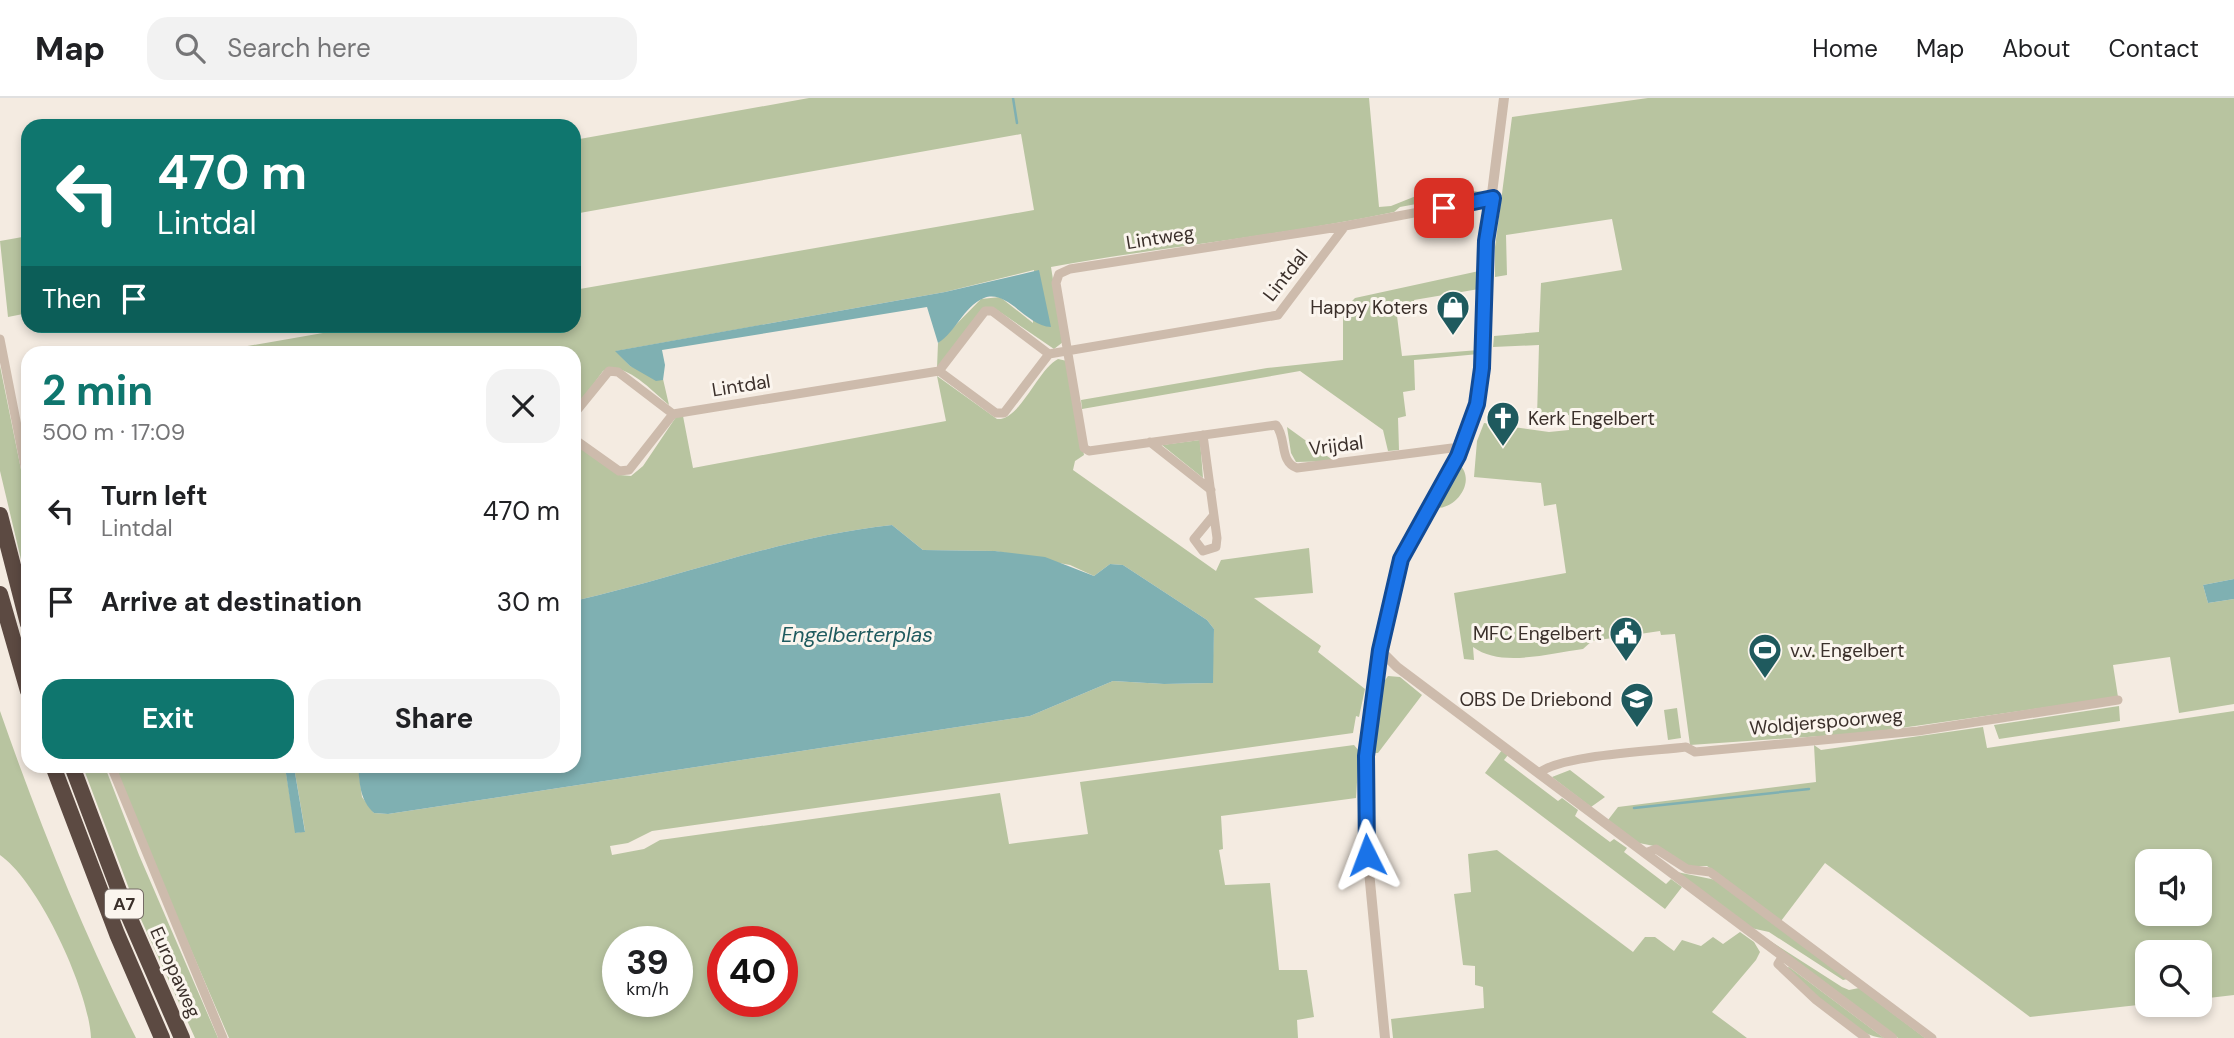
<!DOCTYPE html>
<meta charset="utf-8">
<style>
:root{--surface:#fff;--page:#f2f2f2;--text:#202124;--muted:#757577;--line:#e0e0e0;--accent:#0f766e}
body{margin:0;font-family:"DM Sans",sans-serif;background:var(--page);color:var(--text);height:100vh;display:flex;flex-direction:column;font-size:26px;white-space:nowrap}
*{box-sizing:border-box;margin:0}
p{font-size:23px;color:var(--muted)}
.icon{flex:none;width:38px;height:38px;fill:none;stroke:currentColor;stroke-width:2;stroke-linecap:round;stroke-linejoin:round}
.map{position:relative;flex:1;overflow:hidden}
.drawer{position:absolute;left:21px;top:248px;width:560px;height:427px;display:flex;flex-direction:column;background:var(--surface);border-radius:21px;box-shadow:0 4px 10px #0003}
.drawer>*{flex:none}
.hud{position:absolute;left:21px;top:21px;width:560px;height:214px;border-radius:21px;box-shadow:0 4px 10px #0003;background:#0f766e;color:#fff;overflow:hidden}
.fabs{position:absolute;left:2135px;top:751px;display:grid;gap:14px}
.fabs a{display:grid;place-items:center;width:77px;height:77px;border-radius:14px;background:var(--surface);box-shadow:0 4px 10px #0003;font-size:35px}
.speed{position:absolute;left:602px;top:828px;display:flex;gap:14px;font-size:35px;font-weight:700;text-align:center}
.speed>*{display:grid;place-content:center;width:91px;height:91px;border-radius:50%;background:var(--surface);box-shadow:0 4px 10px #0003;line-height:1}
.speed small{font-size:18px;font-weight:400}
.speed .limit{border:10px solid #d22;background:#fff;color:#111}
.pin{position:absolute;display:grid;place-items:center;width:60px;height:60px;color:#fff;margin:-30px;border-radius:14px;box-shadow:0 4px 10px #0006}
.me{position:absolute;width:77px;margin:-38px;rotate:357deg;stroke-linejoin:round;filter:drop-shadow(0 0 5px #0008)}
.turn{display:flex;align-items:center;gap:24px;height:147px;padding:0 21px;font-size:32px}
.turn .icon{width:91px;height:91px;stroke-width:2.5}
.turn b{display:block;font-size:49px;line-height:60px}
.then{display:flex;align-items:center;height:66px;padding:0 21px;background:#0003;gap:14px;font-size:26px}
.round{display:grid;place-items:center;flex:none;width:74px;height:74px;border-radius:21px;background:var(--page)}
.head{display:flex;align-items:center;justify-content:space-between;height:119px;padding:0 21px}
h1{font-size:42px;font-weight:700;line-height:52px;color:var(--accent)}
.primary-button{display:flex;gap:14px;margin-top:auto;padding:14px 21px}
.primary-button a{flex:1;height:80px;border-radius:21px;background:var(--accent);color:#fff;font-size:28px;font-weight:700;line-height:80px;text-align:center}
.primary-button a+a{background:var(--page);color:var(--text)}
ul{padding:0;list-style:none}
li{display:flex;align-items:center;gap:21px;height:91px;padding:0 21px}
li div{flex:1}
li b{display:block;font-size:26px}
li em{font-style:normal}
header{display:flex;align-items:center;gap:42px;box-sizing:border-box;height:98px;padding:0 35px;background:var(--surface);border-bottom:2px solid var(--line)}
header strong{font-size:33px}
nav{display:flex;gap:38px;margin-inline-start:auto;font-size:24px}
.search{width:490px;height:63px;background:var(--page);display:flex;align-items:center;gap:18px;box-sizing:border-box;padding:0 24px;border-radius:21px;color:var(--muted);font-size:26px}
.map>svg:first-child{display:block}
.green{fill:#b8c4a0;fill-rule:evenodd}
.water{fill:#7fb0b2}
.lines{fill:none;stroke-linecap:round;stroke-linejoin:round}
.stream{stroke:#7fb0b2;stroke-width:2.5}
.minor{stroke:#cdbbac;stroke-width:9}
.tertiary{stroke:#cdbbac;stroke-width:10}
.motorway{stroke:#5c4a42;stroke-width:16}
.route-casing{stroke:#114b97;stroke-width:18}
.route{stroke:#1a73e8;stroke-width:12}
.labels{text-anchor:middle;stroke-width:6;stroke-linejoin:round;paint-order:stroke}
.shield{fill:#fbf5ee;stroke:#756b66;stroke-width:2}
.shield-label{font-size:18px;font-weight:bold;fill:#3b302b}
.street-label{font-size:19px;fill:#3b302b;stroke:#fbf5ee}
.poi-label{font-size:19px;fill:#3b302b;stroke:#fbf5ee;text-anchor:end}
.water-label{font-size:21px;font-style:italic;fill:#1f5a5e;stroke:#fbf5ee}
</style>
<header>
<strong>Map</strong>
<div class="search"><svg class="icon" aria-label="search" viewBox="0 0 24 24"><circle cx="10" cy="10" r="6"/><path d="M15 15l6 6"/></svg>Search here</div>
<nav><a>Home</a><a>Map</a><a>About</a><a>Contact</a></nav>
</header>
<div class="map">
<svg width="2234" height="940" viewBox="0 0 2234 940">
<rect width="100%" height="100%" fill="#f4ebe1"/>
<path class="green" d="M809,0H1369L1379,109L1391,108L1441,88L1481,94L1400,109L1394,114C1281,138 1165,148 1051,169L1063,244L1054,251L997,212L988,210L937,270L938,245L981,201L1000,199L1033,225L1034,172L945,194L616,253L630,268L663,281L669,307C653,294 624,261 603,273L574,313V256H202L363,228H574V192L1034,112L1021,36L574,116V42Z
M1648,0H2234V481L2203,487L2208,505L2234,501V606L2179,615L2170,559L2113,567L2118,599L1866,635L1690,647L1675,536L1661,537L1660,533L1592,543L1583,551C1550,555 1501,570 1473,549L1474,562L1464,561L1454,495L1566,475L1556,406L1544,408L1541,385L1474,379L1477,343L1484,325L1549,334L1569,332V317L1537,319L1539,247L1493,249L1494,238L1539,234L1541,185L1622,172L1612,121L1506,137L1507,177L1495,179V149L1512,19Z
M28,138V215L8,219L0,143Z
M1479,173V191L1414,202L1415,210L1410,215L1397,218L1402,258L1479,252V256L1414,262L1415,292L1403,294L1406,318L1398,320L1399,352L1388,353L1383,332L1300,273L1082,311L1081,302L1267,270L1343,262V212L1355,200Z
M1058,261L1067,263L1084,357L1075,363L1073,372L1216,473L1221,462L1309,450L1313,495L1254,500L1321,548L1318,554L1365,591L1359,619L1356,618L1353,635L652,733L628,745L610,748L612,757L644,751L660,742L1000,695L1009,746L1088,736L1080,684L1354,647L1359,653L1356,700L1221,718L1223,751L1219,752L1225,787L1270,785L1279,872H1307L1314,919L1297,922L1298,940H229L136,724L116,669H285L296,735L305,733L294,669H358L362,699L374,715L388,716L1030,618L1113,583L1164,586L1212,585L1214,531L1207,522L1123,467L1110,466L1094,478L1070,467L995,453L923,452L892,427C782,439 681,479 574,503V343L620,377L631,378L643,368L676,319L683,318L693,370L946,323L937,278L997,321C1020,323 1037,272 1058,261ZM618,844H677V903H618ZM723,844H782V903H723Z
M0,268L28,406V491L0,373Z
M1287,329L1334,363L1296,364L1291,355Z
M1200,342L1203,380L1162,347Z
M1459,366C1477,383 1456,412 1435,410Z
M1388,578L1400,579L1422,597L1378,655H1373L1381,588Z
M2119,608L2120,623L1999,641L1994,627Z
M1677,610L1681,640L1668,642L1664,612Z
M0,613C39,725 83,834 136,940H91C89,893 39,784 0,757Z
M2234,613V897L2200,901V854H2147V906L2030,919L1825,765L1781,823L1707,768H1688L1659,749L1639,745L1608,722L1618,709L1816,684L1814,647L1821,652L1983,629L1987,650ZM2147,763H2200V816H2147Z
M1502,652L1508,657L1504,662L1558,703L1562,700L1578,712L1575,718L1610,744L1614,741L1627,750L1624,754L1666,786L1671,781L1682,789L1665,811L1485,675Z
M83,669H105L139,757L218,940H195L139,817Z
M1570,672L1605,699L1591,709L1552,679Z
M1497,752L1633,854L1645,839H1655L1674,853L1682,842L1701,848L1713,839L1723,846L1740,834L1754,844L1760,854L1756,862L1712,914L1747,940H1393L1391,921L1484,910L1483,889L1475,887V868L1463,867L1454,796L1471,794L1468,756Z
M1677,774L1716,782L1848,881L1843,882L1769,834L1751,830Z
M1764,839L1842,889L1849,892L1859,890L1925,940H1898Z
M1789,869L1884,940C1855,940 1808,891 1787,870Z"/>
<path class="water" d="M1039,172L1051,229C1026,228 1008,191 984,200C963,209 956,234 938,245L927,209L662,252L665,267L663,282L656,283L630,268L615,253L945,194Z
M892,427L923,452L995,453L1045,459L1094,478L1110,466L1123,467L1207,522L1214,531L1213,585L1164,586L1113,583L1030,618L388,716L374,715C360,702 360,687 358,669L574,668V503C681,479 782,439 892,427Z
M2234,481V501L2208,505L2203,487Z
M285,669H294L305,734L295,735Z"/>
<g class="lines">
<path class="stream" d="M1013,0L1017,25
M1634,710L1809,691"/>
<path class="minor" d="M1345,128L1070,171L1059,176L1056,185L1084,350L1089,353L1276,327C1287,340 1279,364 1297,370L1452,350L1461,352
M0,241L28,384
M939,273L985,213H992L1049,256
M574,316L609,273L618,274L673,316
M1203,337L1217,440L1216,449L1203,453L1194,441L1213,418
M574,341L619,373L629,372L673,316L939,273L996,315H1004L1049,256L1278,217L1345,128L1493,100
M1150,344L1211,392
M111,668L223,940
M1539,675C1560,657 1655,653 1686,649L1695,654L1918,633L2118,602
M1645,755L1656,751L1687,771L1710,774L1932,940
M1783,858L1778,866L1816,902L1866,940"/>
<path class="tertiary" d="M1380,552L1397,569L1892,940
M1385,940L1366,742L1367,639L1380,552L1401,461L1458,358L1477,306L1482,270L1486,143L1504,0"/>
<path class="motorway" d="M0,417L28,526
M0,496L28,593
M53,668L117,836L162,940
M72,668L127,814L182,940"/>
</g>
<g class="lines">
<defs>
<path id="route" d="M1367,757L1366,658L1380,552L1401,461L1458,358L1477,306L1482,270L1486,143L1493,100L1444,110"/>
</defs>
<use href="#route" class="route-casing"/>
<use href="#route" class="route"/>
</g>
<defs>
<symbol id="shop-pin" viewBox="-11 -11 22 30"><path d="M0 17L-7.5 6A9.5 9.5 0 1 1 7.5 6Z" fill="#1f5a5e" stroke="#fbf5ee"/><path d="M-5-2.5h2.3a2.7 3.5 0 0 1 5.4 0H5L5.5 6h-11ZM-1.5-2.5h3a1.5 2.3 0 0 0-3 0Z" fill="#fff"/></symbol>
<symbol id="church-pin" viewBox="-11 -11 22 30"><path d="M0 17L-7.5 6A9.5 9.5 0 1 1 7.5 6Z" fill="#1f5a5e" stroke="#fbf5ee"/><path d="M-1.2-6h2.4v3.5h3.3v2.4h-3.3V6h-2.4V-.1h-3.3v-2.4h3.3Z" fill="#fff"/></symbol>
<symbol id="civic-pin" viewBox="-11 -11 22 30"><path d="M0 17L-7.5 6A9.5 9.5 0 1 1 7.5 6Z" fill="#1f5a5e" stroke="#fbf5ee"/><path d="M-.6-6.5H3V-4.5H.6V-3L4-1V1h2V6H-6V1h2V-1L-.6-3ZM-1.2 2.5V6h2.4V2.5Z" fill="#fff"/></symbol>
<symbol id="stadium-pin" viewBox="-11 -11 22 30"><path d="M0 17L-7.5 6A9.5 9.5 0 1 1 7.5 6Z" fill="#1f5a5e" stroke="#fbf5ee"/><path d="M0-5a6.5 5 0 1 0 0 10a6.5 5 0 1 0 0-10ZM-3.5-1.8h7v3.6h-7Z" fill="#fff"/></symbol>
<symbol id="school-pin" viewBox="-11 -11 22 30"><path d="M0 17L-7.5 6A9.5 9.5 0 1 1 7.5 6Z" fill="#1f5a5e" stroke="#fbf5ee"/><path d="M0-5L7-2L0 1L-7-2ZM-4 1L0 2.5L4 1V4Q0 6-4 4Z" fill="#fff"/></symbol>
</defs>
<g fill-rule="evenodd">
<use href="#shop-pin" x="1434" y="190" width="38" height="52"/>
<use href="#church-pin" x="1484" y="301" width="38" height="52"/>
<use href="#civic-pin" x="1607" y="516" width="38" height="52"/>
<use href="#stadium-pin" x="1746" y="533" width="38" height="52"/>
<use href="#school-pin" x="1618" y="582" width="38" height="52"/>
</g>
<g class="labels">
<rect class="shield" x="105" y="791.5" width="38" height="29" rx="5"/>
<g class="shield-label">
<text x="124" y="812">A7</text>
</g>
<g class="street-label">
<text transform="translate(1160 139) rotate(-9)" y="7">Lintweg</text>
<text transform="translate(1285 177) rotate(-52)" y="7">Lintdal</text>
<text transform="translate(741 287) rotate(-9)" y="7">Lintdal</text>
<text transform="translate(1336 347) rotate(-7)" y="7">Vrijdal</text>
<text transform="translate(1826 623) rotate(-5)" y="7">Woldjerspoorweg</text>
<text transform="translate(176 874) rotate(66)" y="7">Europaweg</text>
</g>
<g class="poi-label">
<text x="1428" y="216">Happy Koters</text>
<text x="1528" y="327" text-anchor="start">Kerk Engelbert</text>
<text x="1602" y="542">MFC Engelbert</text>
<text x="1790" y="559" text-anchor="start">v.v. Engelbert</text>
<text x="1612" y="608">OBS De Driebond</text>
</g>
<g class="water-label">
<text x="857" y="544">Engelberterplas</text>
</g>
</g>
</svg>
<div class="fabs">
<a><svg class="icon" aria-label="sound" viewBox="0 0 24 24"><path d="M4 9h4l5-4v14l-5-4H4zM17 9q2 3 0 6"/></svg></a>
<a><svg class="icon" aria-label="search" viewBox="0 0 24 24"><circle cx="10" cy="10" r="6"/><path d="M15 15l6 6"/></svg></a>
</div>
<div class="speed"><div>39<small>km/h</small></div><div class="limit">40</div></div>
<div class="pin" style="left:1444px;top:110px;background:#d93025"><svg class="icon" aria-label="arrive" viewBox="0 0 24 24"><path d="M6 21V4h12l-3 4 3 4H6"/></svg></div>
<svg class="me" style="left:1367px;top:757px" viewBox="-20 -20 40 40"><path d="M0-17L14 15 0 8-14 15z" fill="#1a73e8" stroke="#fff" stroke-width="4"/></svg>
<div class="hud">
<div class="turn"><svg class="icon" aria-label="left" viewBox="0 0 24 24"><path d="M17 20v-9H6M10 6l-5 5 5 5"/></svg><div><b>470 m</b>Lintdal</div></div>
<div class="then">Then<svg class="icon" aria-label="arrive" viewBox="0 0 24 24"><path d="M6 21V4h12l-3 4 3 4H6"/></svg></div>
</div>
<section class="drawer">
<div class="head"><div><h1>2 min</h1><p>500 m · 17:09</p></div><a class="round"><svg class="icon" aria-label="close" viewBox="0 0 24 24"><path d="M6 6l12 12M18 6L6 18"/></svg></a></div>
<ul>
<li><svg class="icon" aria-label="left" viewBox="0 0 24 24"><path d="M17 20v-9H6M10 6l-5 5 5 5"/></svg><div><b>Turn left</b><p>Lintdal</p></div><em>470 m</em></li>
<li><svg class="icon" aria-label="arrive" viewBox="0 0 24 24"><path d="M6 21V4h12l-3 4 3 4H6"/></svg><div><b>Arrive at destination</b></div><em>30 m</em></li>
</ul>
<div class="primary-button"><a>Exit</a><a>Share</a></div>
</section>
</div>
